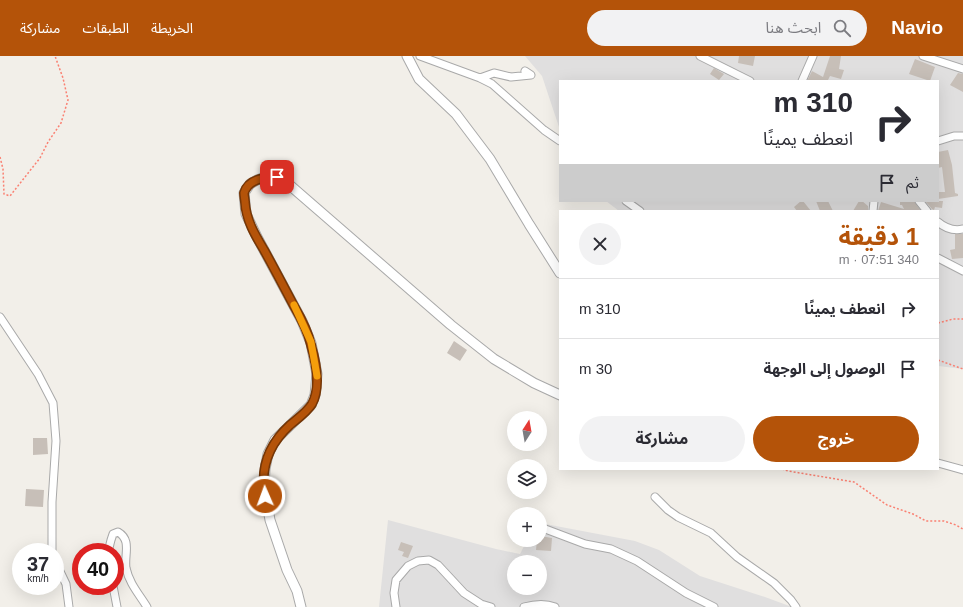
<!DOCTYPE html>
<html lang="ar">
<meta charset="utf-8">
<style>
:root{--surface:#fff;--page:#f2f2f3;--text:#2b2b33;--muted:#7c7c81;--line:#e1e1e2;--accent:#b45309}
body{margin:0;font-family:Arial,"Noto Sans Arabic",sans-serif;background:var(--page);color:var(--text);direction:rtl;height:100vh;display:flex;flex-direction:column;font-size:15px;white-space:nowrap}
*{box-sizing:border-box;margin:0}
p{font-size:13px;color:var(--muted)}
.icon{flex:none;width:22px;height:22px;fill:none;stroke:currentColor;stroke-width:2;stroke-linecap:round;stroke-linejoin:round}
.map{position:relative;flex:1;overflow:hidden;direction:ltr}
.drawer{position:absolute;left:559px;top:154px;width:380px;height:260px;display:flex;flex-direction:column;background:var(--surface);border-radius:0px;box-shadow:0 4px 16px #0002;direction:rtl}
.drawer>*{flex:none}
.top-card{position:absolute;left:559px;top:24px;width:380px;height:122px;border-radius:0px;box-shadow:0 4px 16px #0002;direction:rtl;background:#fff;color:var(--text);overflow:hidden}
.needle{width:26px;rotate:11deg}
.tools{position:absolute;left:507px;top:355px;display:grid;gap:8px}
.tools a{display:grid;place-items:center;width:40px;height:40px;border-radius:50%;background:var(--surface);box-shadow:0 4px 16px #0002;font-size:20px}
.speed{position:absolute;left:12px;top:487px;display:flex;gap:8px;font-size:20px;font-weight:700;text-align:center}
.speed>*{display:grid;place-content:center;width:52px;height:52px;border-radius:50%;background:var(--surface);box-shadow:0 4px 16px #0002;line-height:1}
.speed small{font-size:10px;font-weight:400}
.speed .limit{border:6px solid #d22;background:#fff;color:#111}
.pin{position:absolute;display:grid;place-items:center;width:34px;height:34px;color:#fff;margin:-17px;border-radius:8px;box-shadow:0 2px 6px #0006}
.me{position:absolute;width:44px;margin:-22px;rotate:358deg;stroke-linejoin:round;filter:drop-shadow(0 0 3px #0008)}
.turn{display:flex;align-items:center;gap:14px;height:84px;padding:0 20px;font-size:18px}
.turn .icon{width:52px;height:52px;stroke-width:2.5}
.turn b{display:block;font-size:28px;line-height:34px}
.then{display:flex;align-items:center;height:38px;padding:0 20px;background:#0003;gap:8px;font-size:15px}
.round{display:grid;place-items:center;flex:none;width:42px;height:42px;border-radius:21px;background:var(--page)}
.overview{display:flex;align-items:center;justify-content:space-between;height:68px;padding:0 20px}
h1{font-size:24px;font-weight:700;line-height:30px;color:var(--accent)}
.primary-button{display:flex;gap:8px;margin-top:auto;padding:8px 20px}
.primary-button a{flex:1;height:46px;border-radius:24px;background:var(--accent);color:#fff;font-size:16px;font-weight:700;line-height:46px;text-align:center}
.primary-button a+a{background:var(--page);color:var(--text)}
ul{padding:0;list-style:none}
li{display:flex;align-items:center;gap:12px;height:60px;padding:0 20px;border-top:1px solid var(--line)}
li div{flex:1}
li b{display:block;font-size:15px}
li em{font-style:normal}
header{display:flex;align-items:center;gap:24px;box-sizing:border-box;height:56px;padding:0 20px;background:var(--accent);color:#fff}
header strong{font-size:19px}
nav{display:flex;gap:22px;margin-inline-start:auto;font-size:14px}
.search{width:280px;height:36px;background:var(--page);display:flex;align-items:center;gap:10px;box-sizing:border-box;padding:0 14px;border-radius:22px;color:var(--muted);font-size:15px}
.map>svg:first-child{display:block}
.residential{fill:#e0dfdf;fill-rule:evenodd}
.building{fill:#c7bfb8}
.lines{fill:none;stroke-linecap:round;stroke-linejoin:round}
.minor-casing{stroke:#a9a9a9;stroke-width:9}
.tertiary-casing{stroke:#a9a9a9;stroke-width:11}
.path{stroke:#fa8072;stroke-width:1.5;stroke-dasharray:2 2;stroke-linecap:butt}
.minor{stroke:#fff;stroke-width:7}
.tertiary{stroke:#fff;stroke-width:9}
.route-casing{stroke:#753606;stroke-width:10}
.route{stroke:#b45309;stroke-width:7}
.slow{stroke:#f59e0b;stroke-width:7}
</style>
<header>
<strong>Navio</strong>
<div class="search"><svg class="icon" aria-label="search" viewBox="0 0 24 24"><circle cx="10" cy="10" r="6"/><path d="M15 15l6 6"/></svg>ابحث هنا</div>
<nav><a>الخريطة</a><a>الطبقات</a><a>مشاركة</a></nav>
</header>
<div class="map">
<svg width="963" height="551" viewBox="0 0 963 551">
<rect width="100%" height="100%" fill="#f2efe9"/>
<path class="residential" d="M525,0H963V313L938,310V155H619L606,145H938V25H560V74L542,20Z
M388,464L496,493L520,498L527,484H540V467L635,485L659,494L700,520L765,541L792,551H379ZM514,506H540V532H514Z"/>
<path class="building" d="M739,0H755L753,10L738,7Z
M830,0H841L839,13L844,14L841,23L830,20L828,24L830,25H807L812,15L823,21Z
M915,3L935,11L930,25L909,18Z
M714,12L724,18L719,24L710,18Z
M958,17L963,18V36L950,29Z
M948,94L952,109L955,137L958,138V140L938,143V136H945L942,111L938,112V96Z
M801,145H803L811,155H797L794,151Z
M816,145H828L833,155H820Z
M859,145H862L868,150V155H853Z
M900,145H914L921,155H878L881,146L904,153L902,149H900Z
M925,145H943L942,152L935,151L934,154L932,153Z
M955,178H963V202L952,203L950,194L955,193Z
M454,285L467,294L460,305L447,297Z
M33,382H47L48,398L33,399Z
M26,433L44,434L43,451L25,450Z
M540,480L552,482L551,495L536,494L537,484H540Z
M401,486L413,490L408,502L402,500L404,496L398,494Z"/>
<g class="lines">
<defs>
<path id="minor" d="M420,0L480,22L492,28L544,74L560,85
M700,0L750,25
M923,0L963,13
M480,22L494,17L511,21L531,19L525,15
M802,25L813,0
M938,85L954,80H963
M626,145L640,155
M919,145L927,155
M873,155L874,145
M938,166C945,172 954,175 963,173
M938,202L963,215
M0,261L38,318L53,347L56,385L52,446V496
M938,407L963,414
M655,441L668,454L678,461L711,477L737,501L774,527L791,544L796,551
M540,471L585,488L611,493L637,505L686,537L714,551
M108,496L111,484L113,478L118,476C132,484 124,499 126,512C129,527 139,538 147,551
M55,505L66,528L69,551
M113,530L117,551
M396,551L394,537L396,524L408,510L418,505L429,504L438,509L464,537L481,548L491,551
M524,551C535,548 545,547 555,551"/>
<path id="tertiary" d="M407,0L419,23L456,58L490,103L529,168L560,217
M301,551L297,535L287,514L270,464L264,431L265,413L268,398L275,384L311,349L315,339L317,318L311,287L302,265L257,181L246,158L244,137L250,128L257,124L266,121H277L285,125L451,269L494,303L534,327L560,339"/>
</defs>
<use href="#minor" class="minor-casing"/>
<use href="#tertiary" class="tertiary-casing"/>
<path class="path" d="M0,101L3,113L4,138L10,140L40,102L48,86L61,67L68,44L63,22L55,0
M938,267L953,263H963
M938,304L963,313
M782,413L788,415L854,426L887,449L913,458L926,465H944L956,469L963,473"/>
<use href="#minor" class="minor"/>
<use href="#tertiary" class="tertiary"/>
</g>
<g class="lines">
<defs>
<path id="route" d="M265,440C260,412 269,388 290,369C297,363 307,356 312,348C321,331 316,306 311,289C308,275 301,262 294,250C284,231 274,212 264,194C255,179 246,164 245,146C245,144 244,140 244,137C248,123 266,121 277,121"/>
</defs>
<use href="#route" class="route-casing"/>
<use href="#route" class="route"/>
<path class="slow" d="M294,249L311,286L317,320"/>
</g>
</svg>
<div class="tools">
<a><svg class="needle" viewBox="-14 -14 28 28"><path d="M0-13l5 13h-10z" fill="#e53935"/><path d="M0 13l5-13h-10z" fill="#7c7c81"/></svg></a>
<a><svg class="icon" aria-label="layers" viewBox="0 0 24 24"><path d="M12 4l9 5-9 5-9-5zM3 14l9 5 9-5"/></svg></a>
<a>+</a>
<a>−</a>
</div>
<div class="speed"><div>37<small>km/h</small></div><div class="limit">40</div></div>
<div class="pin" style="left:277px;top:121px;background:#d93025"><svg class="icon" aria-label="arrive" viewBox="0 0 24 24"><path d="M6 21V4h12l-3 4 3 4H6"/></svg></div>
<svg class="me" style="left:265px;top:440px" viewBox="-20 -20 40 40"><circle r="17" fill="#b45309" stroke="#fff" stroke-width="3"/><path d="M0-11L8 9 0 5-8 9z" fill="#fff"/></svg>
<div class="top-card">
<div class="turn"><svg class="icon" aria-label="right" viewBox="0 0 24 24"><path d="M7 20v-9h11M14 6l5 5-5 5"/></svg><div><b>310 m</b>انعطف يمينًا</div></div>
<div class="then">ثم<svg class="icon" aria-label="arrive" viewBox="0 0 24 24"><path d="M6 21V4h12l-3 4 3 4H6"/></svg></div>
</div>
<section class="drawer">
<div class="overview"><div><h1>1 دقيقة</h1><p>340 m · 07:51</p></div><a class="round"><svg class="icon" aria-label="close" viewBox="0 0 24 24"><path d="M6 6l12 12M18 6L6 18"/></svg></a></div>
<ul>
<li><svg class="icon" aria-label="right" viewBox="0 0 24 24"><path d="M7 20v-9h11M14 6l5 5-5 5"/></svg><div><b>انعطف يمينًا</b></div><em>310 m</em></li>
<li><svg class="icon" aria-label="arrive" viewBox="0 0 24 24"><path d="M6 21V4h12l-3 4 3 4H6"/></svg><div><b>الوصول إلى الوجهة</b></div><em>30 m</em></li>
</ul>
<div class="primary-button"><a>خروج</a><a>مشاركة</a></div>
</section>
</div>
